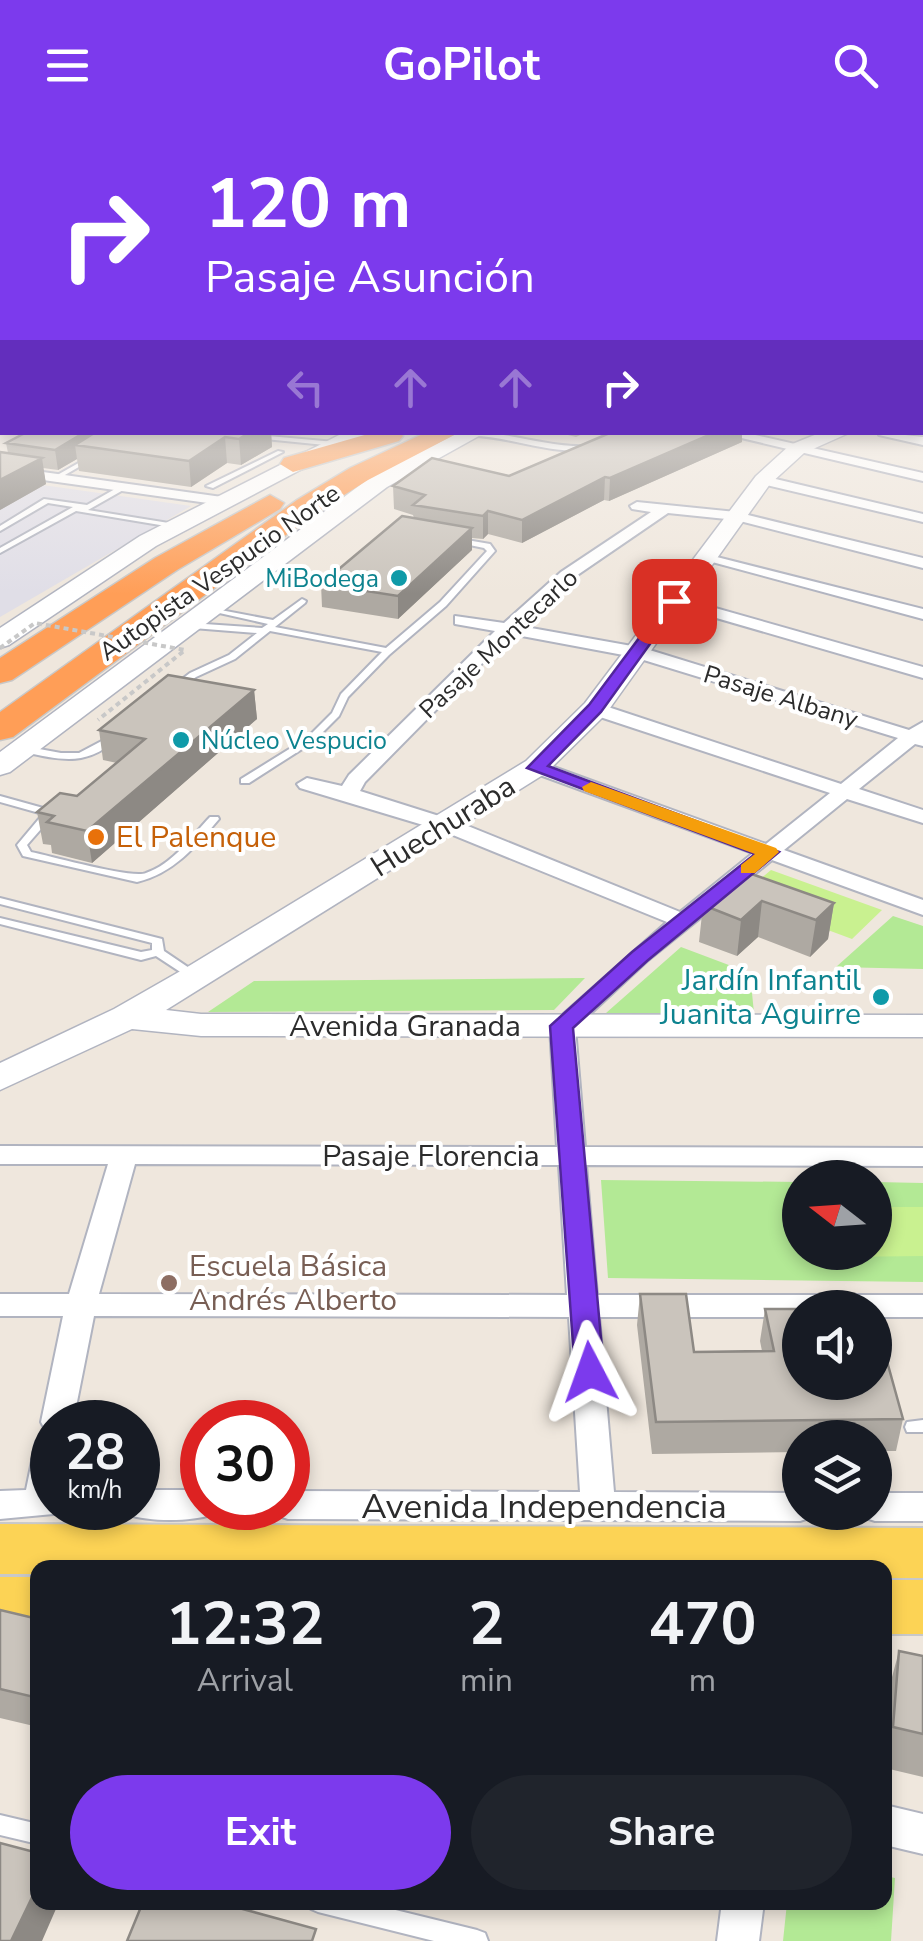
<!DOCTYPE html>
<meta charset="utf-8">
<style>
:root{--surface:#171b24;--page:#20242c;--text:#f1f3f6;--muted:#9ea1a6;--accent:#7c3aed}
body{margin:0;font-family:"Nunito Sans",sans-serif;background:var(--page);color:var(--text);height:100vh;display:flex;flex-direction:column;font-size:38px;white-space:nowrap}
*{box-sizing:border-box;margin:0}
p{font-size:32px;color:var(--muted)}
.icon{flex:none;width:55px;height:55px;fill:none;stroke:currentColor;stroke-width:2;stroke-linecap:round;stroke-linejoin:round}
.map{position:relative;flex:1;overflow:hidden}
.side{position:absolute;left:30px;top:1430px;width:862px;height:350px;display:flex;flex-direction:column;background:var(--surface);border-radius:20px;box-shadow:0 5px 15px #0003}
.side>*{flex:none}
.banner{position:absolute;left:0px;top:0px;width:925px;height:305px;box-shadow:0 5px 15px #0003;background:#7c3aed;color:#fff;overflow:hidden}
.needle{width:65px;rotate:287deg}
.tools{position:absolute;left:782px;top:1030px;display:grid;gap:20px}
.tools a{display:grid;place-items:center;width:110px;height:110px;border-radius:50%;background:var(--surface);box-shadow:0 5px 15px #0003;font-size:50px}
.speed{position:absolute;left:30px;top:1270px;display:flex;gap:20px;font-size:50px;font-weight:700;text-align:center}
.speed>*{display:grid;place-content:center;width:130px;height:130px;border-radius:50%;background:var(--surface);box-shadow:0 5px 15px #0003;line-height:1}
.speed small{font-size:25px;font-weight:400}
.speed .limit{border:15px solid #d22;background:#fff;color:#111}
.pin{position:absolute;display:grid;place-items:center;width:85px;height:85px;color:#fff;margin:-42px;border-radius:20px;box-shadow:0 5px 15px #0006}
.me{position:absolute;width:110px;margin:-55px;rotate:356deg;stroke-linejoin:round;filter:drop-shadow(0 0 8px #0008)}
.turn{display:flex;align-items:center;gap:35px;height:210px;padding:0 40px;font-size:45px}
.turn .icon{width:130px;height:130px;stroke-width:2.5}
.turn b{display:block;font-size:70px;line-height:85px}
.lanes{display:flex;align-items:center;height:95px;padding:0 40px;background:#0003;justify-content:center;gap:50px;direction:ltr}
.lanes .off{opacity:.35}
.eta{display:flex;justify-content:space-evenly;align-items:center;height:170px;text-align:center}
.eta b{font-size:60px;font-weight:700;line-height:70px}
.primary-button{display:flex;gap:20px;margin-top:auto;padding:20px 40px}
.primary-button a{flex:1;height:115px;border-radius:60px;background:var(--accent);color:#fff;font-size:40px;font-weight:700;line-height:115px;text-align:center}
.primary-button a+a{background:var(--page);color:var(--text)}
header{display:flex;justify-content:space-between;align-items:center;height:130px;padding:0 40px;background:var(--accent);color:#fff;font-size:45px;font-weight:700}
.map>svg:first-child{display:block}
.industrial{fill:#e0dee7}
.green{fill:#b3e995}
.pitch{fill:#c9f190}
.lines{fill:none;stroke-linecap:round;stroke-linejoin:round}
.lane-casing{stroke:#b1b4c0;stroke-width:4}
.street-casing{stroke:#b1b4c0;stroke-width:4}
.secondary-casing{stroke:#b1b4c0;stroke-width:3}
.primary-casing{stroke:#c8c8c8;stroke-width:4}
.highway-casing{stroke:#c8c8c8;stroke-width:3}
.lane{fill:#fff;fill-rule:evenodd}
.street{fill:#fff;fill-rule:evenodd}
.secondary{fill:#fff;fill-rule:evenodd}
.primary{fill:#fcd355;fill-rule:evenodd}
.highway{fill:#ff9e57;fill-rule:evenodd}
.path-bridge{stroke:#c8c8c8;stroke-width:4;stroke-dasharray:5 4;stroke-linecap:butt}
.wall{fill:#aea9a2}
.shaded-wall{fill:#8d8984}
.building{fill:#cac4bc;stroke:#8d8984;stroke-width:2.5}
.route{fill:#7c3aed;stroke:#51269a;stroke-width:2.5}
.slow{fill:#f59e0b}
.culture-dot{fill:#0f9aa8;stroke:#fff;stroke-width:4}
.food-dot{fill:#e8710a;stroke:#fff;stroke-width:4}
.education-dot{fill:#8d6e63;stroke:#fff;stroke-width:4}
.labels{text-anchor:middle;stroke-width:8;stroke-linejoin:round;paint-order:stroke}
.far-street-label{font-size:25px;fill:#2c2c2c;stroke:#fff}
.far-culture-label{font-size:25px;fill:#0d838f;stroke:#fff;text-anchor:end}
.street-label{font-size:30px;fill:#2c2c2c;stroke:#fff}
.food-label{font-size:30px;fill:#c56008;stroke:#fff;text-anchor:start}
.culture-label{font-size:30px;fill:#0d838f;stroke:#fff;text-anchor:end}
.education-label{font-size:30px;fill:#785e54;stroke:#fff;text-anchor:start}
.near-street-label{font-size:35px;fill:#2c2c2c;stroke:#fff}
</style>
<header><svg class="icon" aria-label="menu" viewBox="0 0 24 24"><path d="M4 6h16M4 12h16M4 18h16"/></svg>GoPilot<svg class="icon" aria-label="search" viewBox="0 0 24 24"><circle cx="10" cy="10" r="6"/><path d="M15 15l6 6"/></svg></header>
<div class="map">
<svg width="923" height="1811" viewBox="0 0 923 1811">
<rect width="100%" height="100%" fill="#efe7dd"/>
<path class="industrial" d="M0,349L191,376L0,487Z"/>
<path class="green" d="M893,786L923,796V839L836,837Z
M681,817L750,843L754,883H606Z
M585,848L554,880L208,882L254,851Z
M601,1050L800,1052V1122H875V1052L923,1053V1152L608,1148Z
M885,1746L895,1748L891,1811H783L787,1773L885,1772Z"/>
<path class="pitch" d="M771,740L882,780L852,809L739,767Z
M875,1077H923V1126L843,1127L842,1123L875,1122Z"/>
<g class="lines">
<defs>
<path id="lane" d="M0,256H2V260H0Z
M471,302C511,302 549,318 589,316L592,318C560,328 510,306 473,306L470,304Z
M257,305L335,312L338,314L335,316L255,308L254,307Z
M278,321L283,322L213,358L206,356Z
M91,326L96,327L58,349L52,348Z
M122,355H125V359L88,380L175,394H178V398L76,381L0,423V418L73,377L48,373L0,401V396L44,369L87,375Z
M455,408L490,414L495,421L446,476L389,525L348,567L339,586L313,612L249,653H241V649L307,608L332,583L341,564L382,522L270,501L235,529L196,547L176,561L171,558L173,556L190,543L229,525L257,503L193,498L190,497V493L262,498L268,494L206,480L210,478L273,490L302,469L306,471L305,473L275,497L386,518L440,472L487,421L484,418L455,412Z
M113,605L118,608C86,637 62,630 23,622L18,619L23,616L61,623H79Z
M0,666L54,681L55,683L27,715L31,722C51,726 132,749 146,743C173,734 191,707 210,687H218L219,689C196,716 173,744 137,752L23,726L17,715L43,684L0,672Z
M0,768L162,809L164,821L201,846L195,850L191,849L156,826L141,830L0,794V788L141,822L152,820V813L0,774Z
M923,1290V1302H907L905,1297L907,1292Z
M0,1685L38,1694V1714L0,1705Z
M308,1772H363L477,1800L485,1803L488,1811H434L318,1782L311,1779Z"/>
<path id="street" d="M922,213H923V220H922Z
M922,242H923V250H922Z
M716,302H742L923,343V351Z
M878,302L923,307V315L879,305Z
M0,336L222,367L229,371L222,375L0,344Z
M763,346L923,384V392L758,353V347Z
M637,372L736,382L923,428V438L736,390L668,383L573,448L520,496L643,518L909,600L923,592V616L915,614L859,659L923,680V693L847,669L784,720L923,770V785L772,730L647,831L575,898L585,1017L923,1018V1036L586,1035L597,1165H923V1187H875V1178H800V1187H599L614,1362L800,1363V1382H814L812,1387L800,1391L288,1389L276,1385L272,1378H288V1361L580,1362L569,1187L94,1186L73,1292H52V1378H67L64,1383L0,1389V1361L26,1360L36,1312L46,1301L41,1292L63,1186H0V1164H69L108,1034H0V1016L557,1017L550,896L667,792L443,701L300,658L297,654L307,648L342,656L349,645L495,501L455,494V486L504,493L561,442L651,382L632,379L630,376ZM511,504L634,527L898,608L841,654L602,575H588V583L830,663L766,714L543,633H529V641L753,723L680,782L458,692L360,661L365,652ZM135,1034L559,1035L567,1165L99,1164Z
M701,423L923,479V489L701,429Z
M668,468H680L923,537V548L668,474Z
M138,1360H202V1378H217L214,1384C190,1392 150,1392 126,1384L123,1378H138Z
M875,1363H923V1391H875L863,1387L861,1382H875Z
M885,1675L923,1684V1724L885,1715Z
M722,1772H764L759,1811H717Z"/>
<path id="secondary" d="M922,273H923V285H922Z
M345,302H372L156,416L9,515L0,518V498L140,406Z
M460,302H486L387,357L10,642L0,645V622L371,347Z
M822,302H851L804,323L770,354L605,585L546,643L166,880L201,884L923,885V907L201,906L132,899L0,960V933L114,879L184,839L526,631L585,573L756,346L790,315Z"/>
<path id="primary" d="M0,1394L923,1398V1448H885V1438H38V1444H0Z
M0,1447H38V1501H0Z
M885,1450H923V1504H885Z"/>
<path id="highway" d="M375,302H400L403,306L399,311L293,342L280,334L284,328Z
M427,302H460L368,350L317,382L13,607L0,610V582L297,370L350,338Z
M270,365L284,373L280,379L177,440L12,550L0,553V528L155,428Z"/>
</defs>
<use href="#lane" class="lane-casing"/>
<use href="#street" class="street-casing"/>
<use href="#secondary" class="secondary-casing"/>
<use href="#primary" class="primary-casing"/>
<use href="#highway" class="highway-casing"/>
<use href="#lane" class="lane"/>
<use href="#street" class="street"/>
<use href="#secondary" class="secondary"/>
<use href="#primary" class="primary"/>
<use href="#highway" class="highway"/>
<path class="path-bridge" d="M0,518L35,493L185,520L98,590"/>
</g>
<path class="wall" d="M271,302L272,317L241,335L227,333L191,357L79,341L77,329L58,340L43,338L46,354L0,380V322L8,323L6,313Z
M556,302H587L576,307Z
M742,312L609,371L604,370L522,413L488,404L483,409L472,408V420L398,489L322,477L321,454L414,388L413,385L394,379L393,356L509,346Z
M254,560L257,589L92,733L52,723L51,715L43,714L37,682L77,666L117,633L103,630L99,600Z
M743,741L834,773L828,809L810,827L758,807L737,826L699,812L703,775Z
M640,1164L694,1222L762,1221L760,1211L765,1179L903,1289L896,1321H875V1308H800V1322L652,1324L637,1195Z
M0,1480L38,1489V1597L0,1588Z
M899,1521L923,1526V1647L885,1638V1597L888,1562Z"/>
<path class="shaded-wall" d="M0,217H2V240H0Z
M85,302H121L75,315L77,329L58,340L55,320Z
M250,302H271L272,317L241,335L239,309Z
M716,302H742V312L609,371L610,348Z
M225,307L227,333L191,357L189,331Z
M42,328L46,354L0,380V350Z
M605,347L604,370L522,413V390Z
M488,381V404L483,409V386Z
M472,398V420L398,489V466Z
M254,560L257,589L92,733L87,701Z
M762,771L758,807L737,826L741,790Z
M834,773L828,809L810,827L816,790Z
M38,1755V1772H59L42,1811H11Z"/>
<path class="building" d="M27,302H85L55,320L6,313Z
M96,302H250L239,309L225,307L189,331L75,315Z
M612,302H716L610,348L605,347L522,390L488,381L483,386L413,375L425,365L393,356L432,328L509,346Z
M0,322L42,328L0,350Z
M402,386L472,398L398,466L321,454Z
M168,545L254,560L87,701L47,692L54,686L37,682L60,663L77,666L145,609L99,600Z
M743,741L834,773L816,790L762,771L741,790L703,775Z
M640,1164H686L694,1222L774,1221L765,1179H800V1252H875V1188L903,1289L656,1292Z
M0,1480L38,1489V1568L0,1559Z
M899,1521L923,1526V1604L893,1597Z
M0,1713L38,1723V1755L11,1811H0Z
M143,1772H217L316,1799L312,1811H127Z"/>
<linearGradient id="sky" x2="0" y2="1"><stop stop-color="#75c1ee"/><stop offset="0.45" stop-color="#f8f4f0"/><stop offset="1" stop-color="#f8f4f0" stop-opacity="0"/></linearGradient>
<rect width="923" height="464" fill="url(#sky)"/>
<path class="route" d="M669,468L681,471L601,582L548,636L779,722L647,831L573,898L604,1242L600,1250L590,1253L579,1250L575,1242L550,896L632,822L755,724L527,638L589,575Z"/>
<path class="slow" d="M591,652L776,718L779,722L755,743H741V735L755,724L584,661L582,657Z"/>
<g class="culture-dot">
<circle cx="399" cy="448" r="10"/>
<circle cx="181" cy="610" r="10"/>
<circle cx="881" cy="867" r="10"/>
</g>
<circle class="food-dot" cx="96" cy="707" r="10"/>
<circle class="education-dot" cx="169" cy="1153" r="10"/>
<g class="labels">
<g class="far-street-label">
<text transform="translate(219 442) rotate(-35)" y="9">Autopista Vespucio Norte</text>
<text transform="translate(498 513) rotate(-43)" y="9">Pasaje Montecarlo</text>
<text transform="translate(781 566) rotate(17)" y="9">Pasaje Albany</text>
</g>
<g class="far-culture-label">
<text x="379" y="457">MiBodega</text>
<text x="201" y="619" text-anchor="start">Núcleo Vespucio</text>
</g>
<g class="street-label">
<text transform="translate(443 696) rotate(-32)" y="10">Huechuraba</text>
<text x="405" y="906">Avenida Granada</text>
<text x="431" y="1036">Pasaje Florencia</text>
</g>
<g class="food-label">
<text x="116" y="717">El Palenque</text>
</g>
<g class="culture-label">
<text x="861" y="860">Jardín Infantil<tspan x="861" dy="34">Juanita Aguirre</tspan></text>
</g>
<g class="education-label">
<text x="189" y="1146">Escuela Básica<tspan x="189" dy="34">Andrés Alberto</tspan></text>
</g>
<g class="near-street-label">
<text x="544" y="1388">Avenida Independencia</text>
</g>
</g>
</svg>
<div class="tools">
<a><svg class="needle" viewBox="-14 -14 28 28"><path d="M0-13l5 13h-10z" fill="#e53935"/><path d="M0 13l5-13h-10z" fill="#9ea1a6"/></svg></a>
<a><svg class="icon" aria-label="sound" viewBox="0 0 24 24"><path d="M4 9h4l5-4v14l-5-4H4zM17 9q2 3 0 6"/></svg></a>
<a><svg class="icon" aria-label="layers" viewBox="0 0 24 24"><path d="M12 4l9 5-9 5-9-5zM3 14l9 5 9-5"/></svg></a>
</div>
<div class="speed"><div>28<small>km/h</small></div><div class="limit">30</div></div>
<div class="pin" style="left:674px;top:471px;background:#d93025"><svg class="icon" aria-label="arrive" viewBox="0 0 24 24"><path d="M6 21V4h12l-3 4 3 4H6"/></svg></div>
<svg class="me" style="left:590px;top:1242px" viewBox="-20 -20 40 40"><path d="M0-17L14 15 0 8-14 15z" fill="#7c3aed" stroke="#fff" stroke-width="4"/></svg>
<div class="banner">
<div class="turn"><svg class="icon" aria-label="right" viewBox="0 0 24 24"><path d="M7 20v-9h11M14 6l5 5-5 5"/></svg><div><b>120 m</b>Pasaje Asunción</div></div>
<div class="lanes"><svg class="icon off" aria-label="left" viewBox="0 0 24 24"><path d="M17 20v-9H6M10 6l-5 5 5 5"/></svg><svg class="icon off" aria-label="ahead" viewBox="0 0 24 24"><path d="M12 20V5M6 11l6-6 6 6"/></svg><svg class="icon off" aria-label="ahead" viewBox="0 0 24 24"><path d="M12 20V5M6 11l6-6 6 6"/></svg><svg class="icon" aria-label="right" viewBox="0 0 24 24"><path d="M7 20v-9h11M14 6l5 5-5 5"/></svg></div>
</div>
<section class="side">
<div class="eta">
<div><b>12:32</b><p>Arrival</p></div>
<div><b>2</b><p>min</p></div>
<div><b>470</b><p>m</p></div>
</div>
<div class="primary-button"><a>Exit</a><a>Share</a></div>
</section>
</div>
